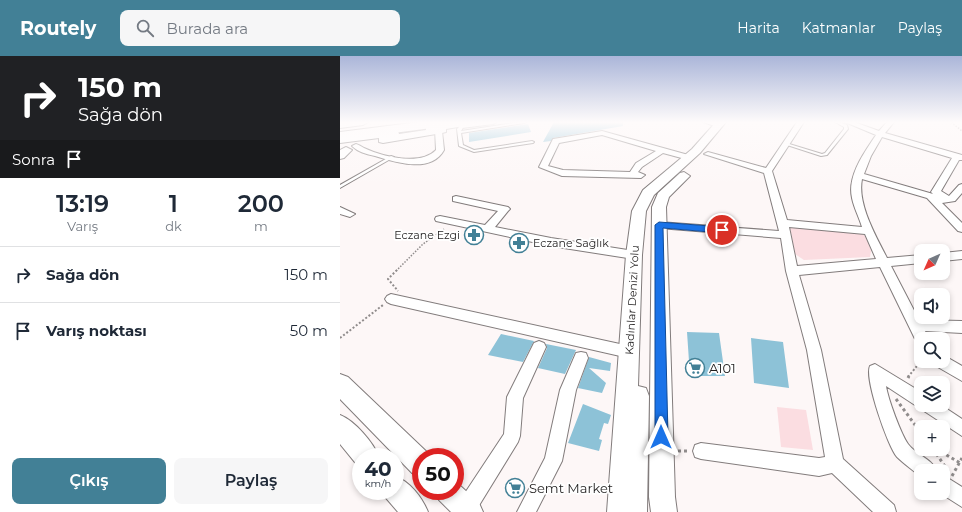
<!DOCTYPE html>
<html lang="tr">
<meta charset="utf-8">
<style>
:root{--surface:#fff;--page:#f6f6f7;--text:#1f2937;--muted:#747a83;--line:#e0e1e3;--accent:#428096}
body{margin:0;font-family:Montserrat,sans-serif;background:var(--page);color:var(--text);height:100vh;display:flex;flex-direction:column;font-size:15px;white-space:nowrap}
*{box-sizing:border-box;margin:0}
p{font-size:13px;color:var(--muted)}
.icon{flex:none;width:22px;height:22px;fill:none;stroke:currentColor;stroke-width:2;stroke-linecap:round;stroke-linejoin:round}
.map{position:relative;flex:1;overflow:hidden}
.sheet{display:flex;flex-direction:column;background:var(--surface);width:340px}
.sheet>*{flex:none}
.guide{background:#202124;color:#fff;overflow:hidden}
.needle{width:26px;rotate:225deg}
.buttons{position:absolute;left:574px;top:188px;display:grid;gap:8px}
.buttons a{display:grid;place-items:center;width:36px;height:36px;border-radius:8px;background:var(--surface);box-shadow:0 2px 6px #0003;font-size:20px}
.speed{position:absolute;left:12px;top:392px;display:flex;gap:8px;font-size:20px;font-weight:700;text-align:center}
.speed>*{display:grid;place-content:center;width:52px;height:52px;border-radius:50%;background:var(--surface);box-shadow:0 2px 6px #0003;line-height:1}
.speed small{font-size:10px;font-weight:400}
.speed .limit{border:6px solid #d22;background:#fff;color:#111}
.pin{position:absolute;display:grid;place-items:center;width:34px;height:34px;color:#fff;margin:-17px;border:2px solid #fff;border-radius:50%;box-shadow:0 1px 4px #0007}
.me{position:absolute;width:44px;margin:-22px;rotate:0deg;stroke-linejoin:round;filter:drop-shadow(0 0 3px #0008)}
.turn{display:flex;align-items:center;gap:14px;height:84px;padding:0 12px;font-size:18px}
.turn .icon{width:52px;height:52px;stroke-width:2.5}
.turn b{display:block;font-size:28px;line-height:34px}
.then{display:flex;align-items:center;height:38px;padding:0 12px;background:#0003;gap:8px;font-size:15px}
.eta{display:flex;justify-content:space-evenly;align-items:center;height:68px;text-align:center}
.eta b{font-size:24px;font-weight:600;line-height:28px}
.primary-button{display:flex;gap:8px;margin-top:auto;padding:8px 12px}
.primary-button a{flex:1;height:46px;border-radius:8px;background:var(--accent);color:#fff;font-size:16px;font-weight:600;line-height:46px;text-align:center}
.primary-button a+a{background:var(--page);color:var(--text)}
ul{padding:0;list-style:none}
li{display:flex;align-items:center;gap:12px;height:56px;padding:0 12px;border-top:1px solid var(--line)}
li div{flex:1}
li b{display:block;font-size:15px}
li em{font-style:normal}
header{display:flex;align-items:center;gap:24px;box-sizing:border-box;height:56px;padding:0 20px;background:var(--accent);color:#fff}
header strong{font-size:19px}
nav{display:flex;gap:22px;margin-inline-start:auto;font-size:14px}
.search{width:280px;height:36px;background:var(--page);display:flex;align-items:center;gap:10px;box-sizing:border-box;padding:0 14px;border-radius:8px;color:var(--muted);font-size:15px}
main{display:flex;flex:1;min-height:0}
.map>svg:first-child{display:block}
.green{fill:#fbdde1}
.building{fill:#8dc2d7}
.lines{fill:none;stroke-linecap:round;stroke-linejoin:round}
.lane-casing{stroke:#827c7c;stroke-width:2}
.street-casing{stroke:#827c7c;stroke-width:2}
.secondary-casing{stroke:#827c7c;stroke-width:2}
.highway-casing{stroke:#827c7c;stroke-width:2}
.path-far2{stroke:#908c8c;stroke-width:1.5;stroke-dasharray:1.5 1.5;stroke-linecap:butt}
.path-far1{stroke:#908c8c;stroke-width:2;stroke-dasharray:2 2;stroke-linecap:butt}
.path{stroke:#908c8c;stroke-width:3;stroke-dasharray:3 3;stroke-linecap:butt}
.lane{fill:#fff;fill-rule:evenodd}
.street{fill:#fff;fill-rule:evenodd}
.secondary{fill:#fff;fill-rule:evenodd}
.highway{fill:#fff;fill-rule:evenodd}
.route{fill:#1a73e8;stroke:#114b97}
.labels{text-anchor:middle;stroke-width:3.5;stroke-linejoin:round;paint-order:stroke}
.poi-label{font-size:11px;fill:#1e1c1c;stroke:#fff;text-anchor:end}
.street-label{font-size:11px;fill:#1e1c1c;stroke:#fff}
.near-poi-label{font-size:13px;fill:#1e1c1c;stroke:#fff;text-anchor:start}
</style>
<header>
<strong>Routely</strong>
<div class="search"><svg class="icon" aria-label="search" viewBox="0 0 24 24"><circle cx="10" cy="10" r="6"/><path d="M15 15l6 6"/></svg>Burada ara</div>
<nav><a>Harita</a><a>Katmanlar</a><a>Paylaş</a></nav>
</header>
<main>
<section class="sheet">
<div class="guide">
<div class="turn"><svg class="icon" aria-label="right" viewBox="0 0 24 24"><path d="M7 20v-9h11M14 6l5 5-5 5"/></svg><div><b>150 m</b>Sağa dön</div></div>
<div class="then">Sonra<svg class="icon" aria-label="arrive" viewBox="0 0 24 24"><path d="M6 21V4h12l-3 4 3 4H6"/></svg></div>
</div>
<div class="eta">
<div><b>13:19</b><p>Varış</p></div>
<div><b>1</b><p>dk</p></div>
<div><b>200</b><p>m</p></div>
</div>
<ul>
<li><svg class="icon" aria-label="right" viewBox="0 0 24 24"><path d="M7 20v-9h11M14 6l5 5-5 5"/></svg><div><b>Sağa dön</b></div><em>150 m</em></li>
<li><svg class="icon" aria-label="arrive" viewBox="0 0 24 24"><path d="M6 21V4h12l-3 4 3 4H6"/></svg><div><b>Varış noktası</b></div><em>50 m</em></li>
</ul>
<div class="primary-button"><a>Çıkış</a><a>Paylaş</a></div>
</section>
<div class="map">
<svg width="622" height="456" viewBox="0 0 622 456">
<rect width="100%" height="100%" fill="#fdf7f7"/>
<path class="green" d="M450,171L519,176L527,181L531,195L530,201L464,204L455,198Z
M437,351L466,354L473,394L441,391Z"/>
<path class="building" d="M214,66H283V70L213,82L211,85L203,86Z
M188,68L191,76L129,86V77Z
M347,276L379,277L385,320H350Z
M161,278L194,285L183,306L148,299Z
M411,282L443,286L449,332L414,327Z
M206,288L236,294L225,318L198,312L207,292Z
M249,301L271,307L270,315L249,312L266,327L262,337L238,332Z
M243,348L271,359L268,368L264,367L259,383L262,384L259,395L228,387Z"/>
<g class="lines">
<defs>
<path id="lane" d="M179,66H186L184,67L121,77L123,89L134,94L192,85L194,86L193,87L134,96L119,90L117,73L121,69L124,70L121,75Z
M495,66H499L507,69L508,73L487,99L481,100L444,88L446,87L482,98L485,97L504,73V71Z
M51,100L54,101L0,132V129Z"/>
<path id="street" d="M139,66H157L153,68L122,72L118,70Z
M363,66H374L382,69L378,71Z
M457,66H464L432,115L447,164L522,171C519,161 514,152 512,142C507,120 524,97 536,79L505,66H514L539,75L547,66H554L545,77L622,99V104H619L601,135L609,140L619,129L622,128V137L615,145L602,147L622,167V176L618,175L587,142L522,123C517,148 536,180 547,202L581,199V207L551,210L579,264L622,265V277L585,275L589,283H581V289L577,287L540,211L459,219L481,294L503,403L554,449L556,456H533L492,417L479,420L361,403L355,401L353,395L355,389L361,387L479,402L485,401L467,294L446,215L441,182L319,172L314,169L319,166L439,175L424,117L364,98L368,96L426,112ZM542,81L612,102L591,136L593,138L524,118L531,100ZM449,171L525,178L536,203L457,210Z
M95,73L102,75L104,94C91,118 55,106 35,100C26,98 18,96 12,90L16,88C19,89 21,90 24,92C43,101 81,110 96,94Z
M262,75L352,100L353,102L349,104L323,97L302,111L298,116L305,119L301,122L222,120L199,111L213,83ZM262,79L316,95L296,107L290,116L223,114L208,110L219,87Z
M116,140L168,151L170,153L168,155L155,171L211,182L294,195L300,199L294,203L211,190L96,165L95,163L96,161L100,160L145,169L158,155L113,145V141Z
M0,151L15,158L10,161L0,158Z
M622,195V203L603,205V197Z
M51,238L289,290L294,292L296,296L294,300L289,302L51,248L47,246L45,243L47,240Z
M199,285L204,287L206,291L183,342L180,380L178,386L135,456H118L117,453L119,446L164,378L167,341L194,287Z
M241,296L246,297L248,302L236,334L222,405L196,456H177L205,402L220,334L236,297Z
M603,299L622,310V325L596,310L594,305H603Z
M535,308L581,336V349H601L622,363V380L546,330C548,343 561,378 568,388C576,399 591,402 597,415H581V421C573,414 564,408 557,401C548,391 524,322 530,310Z
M603,419L622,431V451L600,437H603Z"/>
<path id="secondary" d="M0,66H28L23,69L0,72Z
M112,66H135L130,69L106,73V76L102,77L43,87L39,86V82L0,87V81L54,74L58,75L59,78L86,74V70Z
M376,66H386L360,97L314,139L306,155L302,199L298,330L306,332L309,340L307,456H267L286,199L292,155L303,134L352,93Z
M6,91L12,94L4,102L0,103V94Z
M344,116L350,120L329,141L326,151L335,441L337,456H311L309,441L312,151L318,137L340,117Z
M0,318L8,321L90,399V401H81V420L72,417L0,343Z
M0,359C15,365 33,386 39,401H21V411L18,410L0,388Z
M55,420C70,426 82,441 88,456H58L46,442L43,435H55Z
M115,425L139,447L143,456H111L99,444L95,435H115Z"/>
<path id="highway" d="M79,66H114L112,69L107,70L0,84V76Z"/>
</defs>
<use href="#lane" class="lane-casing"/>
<use href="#street" class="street-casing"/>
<use href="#secondary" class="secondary-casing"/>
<use href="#highway" class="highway-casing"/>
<path class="path-far2" d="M611,66L622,75
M56,215L83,188L104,173"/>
<path class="path-far1" d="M57,214L48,223L58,235
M0,282L43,249
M581,305L586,308L587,305
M568,321L581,305"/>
<path class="path" d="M568,322L569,320
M556,343L581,377
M575,389L581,386
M593,393L609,416
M596,393L622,408
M338,395H349
M612,420L622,402"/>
<use href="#lane" class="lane"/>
<use href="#street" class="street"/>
<use href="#secondary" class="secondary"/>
<use href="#highway" class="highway"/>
</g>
<linearGradient id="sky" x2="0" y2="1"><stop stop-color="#abb6d9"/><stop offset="0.51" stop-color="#fefbfb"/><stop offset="1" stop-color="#fefbfb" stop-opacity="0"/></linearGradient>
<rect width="622" height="130" fill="url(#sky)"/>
<path class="route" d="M319,166L382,171L386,174L382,177L323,172L328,381L326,385L321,387L317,385L315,381V169Z"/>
<defs>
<symbol id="pharmacy-ring" viewBox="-11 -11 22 22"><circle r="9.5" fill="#fff" stroke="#428096" stroke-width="1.5"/><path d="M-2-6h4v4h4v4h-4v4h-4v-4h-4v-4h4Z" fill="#428096"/></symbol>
<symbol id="supermarket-ring" viewBox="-11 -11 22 22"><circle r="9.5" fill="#fff" stroke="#428096" stroke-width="1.5"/><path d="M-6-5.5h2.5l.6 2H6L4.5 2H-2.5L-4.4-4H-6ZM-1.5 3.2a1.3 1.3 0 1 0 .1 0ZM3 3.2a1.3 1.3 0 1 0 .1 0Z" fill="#428096"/></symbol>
</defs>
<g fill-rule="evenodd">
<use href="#pharmacy-ring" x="123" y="168" width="22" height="22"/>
<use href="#pharmacy-ring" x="168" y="176" width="22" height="22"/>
<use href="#supermarket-ring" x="344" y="301" width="22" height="22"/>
<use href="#supermarket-ring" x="164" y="421" width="22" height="22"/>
</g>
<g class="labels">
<g class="poi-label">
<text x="120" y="183">Eczane Ezgi</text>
<text x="193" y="191" text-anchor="start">Eczane Sağlık</text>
</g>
<g class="street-label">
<text transform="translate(292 244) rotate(-87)" y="4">Kadınlar Denizi Yolu</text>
</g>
<g class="near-poi-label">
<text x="369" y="317">A101</text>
<text x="189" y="437">Semt Market</text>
</g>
</g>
</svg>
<div class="buttons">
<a><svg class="needle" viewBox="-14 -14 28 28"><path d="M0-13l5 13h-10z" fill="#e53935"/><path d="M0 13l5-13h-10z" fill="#747a83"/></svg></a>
<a><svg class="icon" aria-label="sound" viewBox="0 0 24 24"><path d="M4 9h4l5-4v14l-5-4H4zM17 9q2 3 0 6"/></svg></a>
<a><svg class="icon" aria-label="search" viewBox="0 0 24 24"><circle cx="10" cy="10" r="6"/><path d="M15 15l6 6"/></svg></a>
<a><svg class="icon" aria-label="layers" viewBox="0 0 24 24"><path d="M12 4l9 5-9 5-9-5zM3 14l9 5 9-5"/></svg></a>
<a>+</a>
<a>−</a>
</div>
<div class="speed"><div>40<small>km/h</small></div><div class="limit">50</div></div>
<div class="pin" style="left:382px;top:174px;background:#d93025"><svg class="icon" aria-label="arrive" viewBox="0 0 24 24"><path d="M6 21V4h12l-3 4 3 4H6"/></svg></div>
<svg class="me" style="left:321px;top:381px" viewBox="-20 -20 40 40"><path d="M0-17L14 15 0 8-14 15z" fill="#1a73e8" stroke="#fff" stroke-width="4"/></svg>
</div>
</main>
